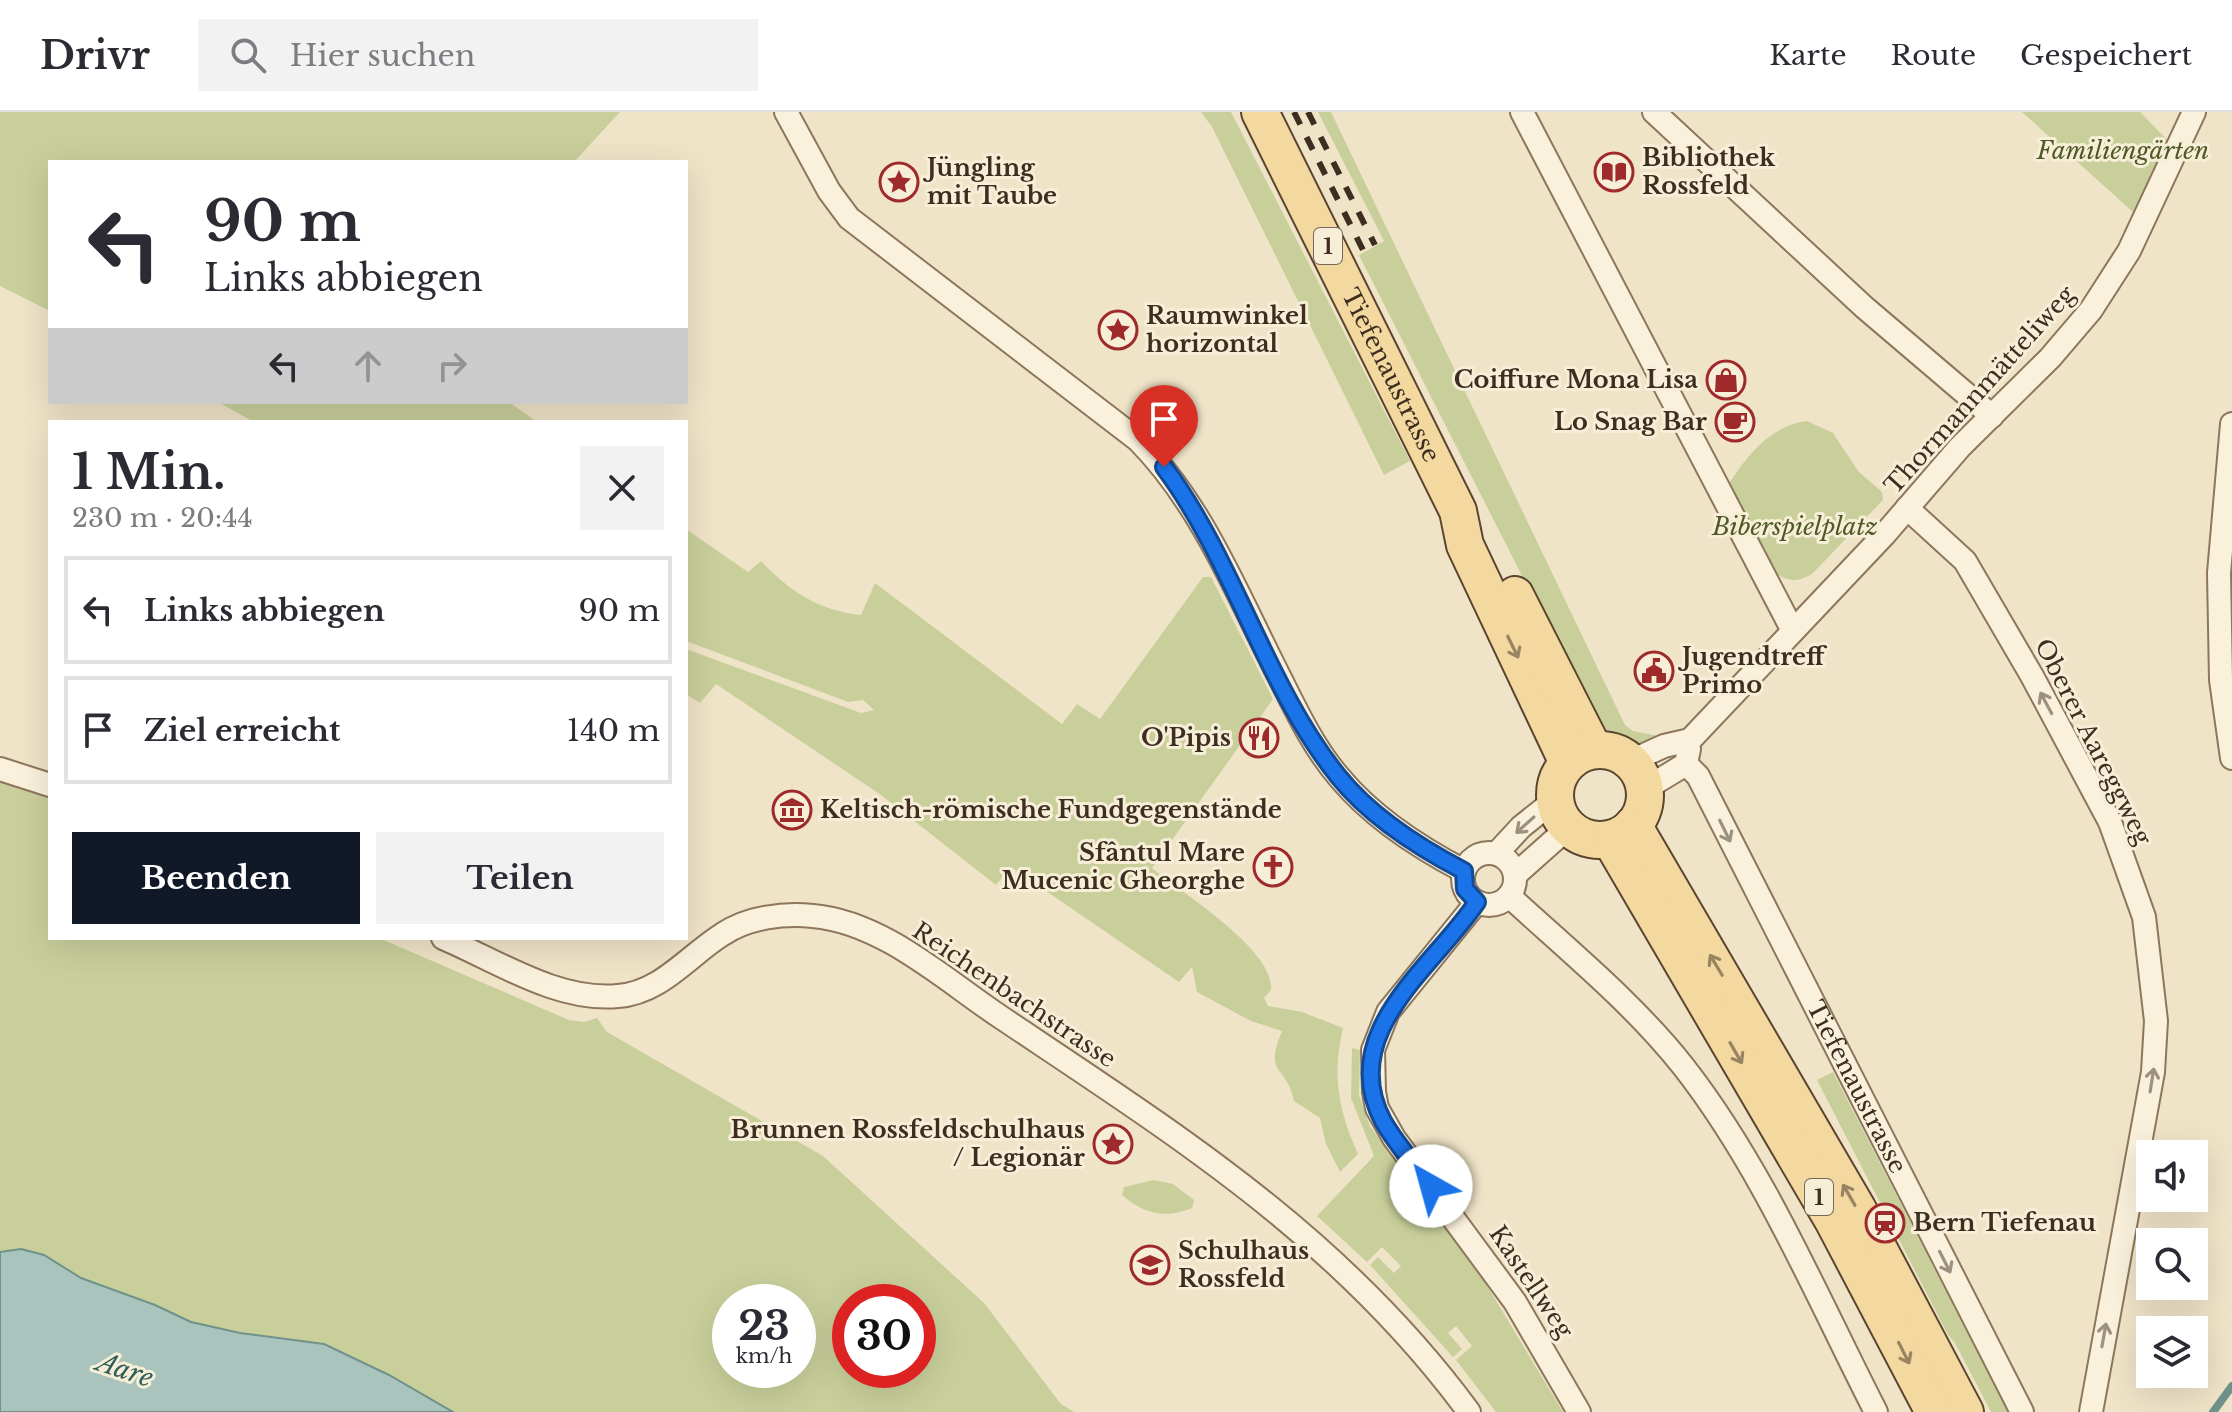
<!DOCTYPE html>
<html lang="de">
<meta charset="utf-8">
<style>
:root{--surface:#fff;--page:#f2f2f3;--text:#2b2b33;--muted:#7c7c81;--line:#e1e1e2;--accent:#111827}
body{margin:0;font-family:"Libre Baskerville",serif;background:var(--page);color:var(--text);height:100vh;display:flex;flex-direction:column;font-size:30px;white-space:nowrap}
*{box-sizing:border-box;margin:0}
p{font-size:26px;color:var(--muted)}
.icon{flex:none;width:44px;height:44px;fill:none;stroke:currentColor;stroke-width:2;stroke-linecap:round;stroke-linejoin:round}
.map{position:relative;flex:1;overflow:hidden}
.sheet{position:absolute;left:48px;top:308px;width:640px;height:520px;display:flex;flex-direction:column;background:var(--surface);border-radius:0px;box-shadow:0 8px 32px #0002}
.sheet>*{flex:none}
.top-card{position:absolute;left:48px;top:48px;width:640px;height:244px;border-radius:0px;box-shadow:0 8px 32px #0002;background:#fff;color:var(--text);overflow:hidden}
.fabs{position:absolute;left:2136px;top:1028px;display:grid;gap:16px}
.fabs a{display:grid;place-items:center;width:72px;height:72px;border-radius:0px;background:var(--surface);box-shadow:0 8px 32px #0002;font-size:40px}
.speed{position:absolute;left:712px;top:1172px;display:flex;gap:16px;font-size:40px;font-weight:700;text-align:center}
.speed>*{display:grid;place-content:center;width:104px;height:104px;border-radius:50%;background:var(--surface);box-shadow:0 8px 32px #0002;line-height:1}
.speed small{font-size:20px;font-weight:400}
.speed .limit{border:12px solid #d22;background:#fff;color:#111}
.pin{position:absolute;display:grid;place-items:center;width:68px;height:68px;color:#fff;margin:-82px -34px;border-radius:50% 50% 50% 0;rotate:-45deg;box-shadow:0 0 8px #0007}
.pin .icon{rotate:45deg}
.me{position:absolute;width:88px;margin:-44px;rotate:322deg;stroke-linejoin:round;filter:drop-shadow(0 0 6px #0008)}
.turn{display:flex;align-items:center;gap:28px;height:168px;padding:0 24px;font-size:36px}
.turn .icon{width:104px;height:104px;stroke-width:2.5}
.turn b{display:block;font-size:56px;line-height:68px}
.lanes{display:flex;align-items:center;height:76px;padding:0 24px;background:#0003;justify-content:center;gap:40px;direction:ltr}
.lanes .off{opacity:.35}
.round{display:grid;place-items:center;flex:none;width:84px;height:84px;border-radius:0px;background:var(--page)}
.headline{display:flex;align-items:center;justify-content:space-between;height:136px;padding:0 24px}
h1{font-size:48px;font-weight:700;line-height:60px}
.action{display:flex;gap:16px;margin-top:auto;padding:16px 24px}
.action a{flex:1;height:92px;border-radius:0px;background:var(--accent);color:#fff;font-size:32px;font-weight:700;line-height:92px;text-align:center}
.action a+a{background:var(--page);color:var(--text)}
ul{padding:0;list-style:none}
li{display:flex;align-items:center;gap:24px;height:108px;margin:0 16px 12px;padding:0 8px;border:4px solid var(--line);border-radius:0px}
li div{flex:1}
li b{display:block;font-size:30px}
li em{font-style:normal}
header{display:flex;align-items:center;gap:48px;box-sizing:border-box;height:112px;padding:0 40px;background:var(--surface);border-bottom:2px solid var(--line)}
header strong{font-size:38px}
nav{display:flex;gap:44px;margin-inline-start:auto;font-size:28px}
.search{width:560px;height:72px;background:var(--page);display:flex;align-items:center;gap:20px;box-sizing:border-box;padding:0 28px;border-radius:0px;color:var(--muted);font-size:30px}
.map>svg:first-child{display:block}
.green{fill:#c9cf9b;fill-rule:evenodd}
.water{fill:#a9c4bc;stroke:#6f938a;stroke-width:2}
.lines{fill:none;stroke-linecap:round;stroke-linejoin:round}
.stream{stroke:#6f938a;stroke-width:8}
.minor-casing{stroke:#8d765c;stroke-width:26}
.primary-casing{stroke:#5b4430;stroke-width:40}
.minor{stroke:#faf1dc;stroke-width:22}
.primary{stroke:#f3d9a0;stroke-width:36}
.rail{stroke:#3d2e20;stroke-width:6;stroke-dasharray:14 14;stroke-linecap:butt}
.oneway{stroke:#988460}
.oneway2{stroke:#9c907e}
.route-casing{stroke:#114b97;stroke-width:20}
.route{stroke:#1a73e8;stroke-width:14}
.labels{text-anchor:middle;stroke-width:6;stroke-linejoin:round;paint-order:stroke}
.shield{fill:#f7eed8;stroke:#756857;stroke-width:2}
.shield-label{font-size:22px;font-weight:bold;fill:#3d2e20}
.park-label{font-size:24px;font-style:italic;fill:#4d5a26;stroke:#f7eed8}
.poi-label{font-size:24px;font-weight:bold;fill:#3d2e20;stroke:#f7eed8;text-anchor:start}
.street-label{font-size:24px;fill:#3d2e20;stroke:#f7eed8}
.water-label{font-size:26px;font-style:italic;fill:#2f5d5a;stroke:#f7eed8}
</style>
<header>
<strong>Drivr</strong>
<div class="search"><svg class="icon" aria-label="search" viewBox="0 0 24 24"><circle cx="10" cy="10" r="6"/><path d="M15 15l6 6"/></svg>Hier suchen</div>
<nav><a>Karte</a><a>Route</a><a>Gespeichert</a></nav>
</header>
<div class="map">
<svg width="2232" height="1300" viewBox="0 0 2232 1300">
<rect width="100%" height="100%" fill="#f0e4c8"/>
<path class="green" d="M0,0H620L574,50H50V199L0,174Z
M1201,0H1231L1410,349L1384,363L1212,15Z
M1318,0H1331L1625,613L1633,619L1658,624L1636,634L1609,628L1577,572L1359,143L1384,129Z
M2022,0H2140L2177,38L2143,109Z
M218,290H509L537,310H254Z
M1807,309L1833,321L1858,359L1882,380L1883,388L1813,461C1768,493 1743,407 1727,375C1745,346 1770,313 1807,309Z
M686,417L748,460L761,449C789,479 819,499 861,503L875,471L1062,612L1077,592L1100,607L1203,465H1211L1273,587L1152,756C1182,781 1275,838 1271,878L1264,886L1268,894L1302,900L1343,916C1332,963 1338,998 1358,1042L1340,1060L1326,1032L1320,1006L1294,989C1287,952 1263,965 1282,919L1251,909L1197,880L1192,855L1179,870L1011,755L996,773L881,683L716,572L700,591L686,582V537L861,601L874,598L863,588L848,590L686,529Z
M0,669L50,685V826H379L569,908L584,910L597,906L607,920L823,1044L984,1191L1061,1292L1074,1300H453L389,1263L324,1232L240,1221L191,1210L155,1193L81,1166L44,1143L21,1137L0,1140ZM730,1190H798V1258H730ZM850,1190H918V1258H850Z
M1352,936L1360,938L1359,983L1370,1014L1480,1162L1563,1300H1496L1456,1248L1472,1234L1456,1214L1448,1221L1462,1237L1453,1245L1370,1153L1378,1145L1394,1161L1401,1154L1382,1135L1367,1150L1317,1104L1374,1044L1351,986Z
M1833,960L2008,1300H1991L1955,1231L1948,1223L1817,968Z
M1154,1068L1173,1072L1194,1088L1192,1096C1165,1107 1144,1102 1122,1083L1124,1075Z"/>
<path class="water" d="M21,1137L44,1143L81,1166L155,1193L191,1210L240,1221L324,1232L389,1263L453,1300H0V1140Z"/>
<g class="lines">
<path class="stream" d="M2213,1300L2232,1274"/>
<defs>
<g id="minor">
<path d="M786,0L829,79L849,106L1138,328C1203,394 1238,484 1280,566C1297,600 1314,636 1339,665C1372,705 1418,735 1464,759"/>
<path d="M1522,0L1793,519"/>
<path d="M1654,0L1864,195L1992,304"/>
<path d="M2232,312L2219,461L2221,568L2232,646"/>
<path d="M1907,396L1965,449L2032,564L2110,710L2144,805L2156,909L2153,960L2091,1300"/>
<path d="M1631,649L1664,634L1690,628L1884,423L1960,335L2050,246L2091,198L2129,139L2194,0"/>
<path id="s1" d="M1686,652L1698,664L2022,1300"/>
<path d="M0,657L50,673"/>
<path d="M1645,677L1686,652L1689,637"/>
<circle cx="1489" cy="767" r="26"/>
<path d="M1497,741L1521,715L1556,687"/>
<path d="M1515,763L1569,715"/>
<path d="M1509,784C1569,839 1633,891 1683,954C1763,1056 1817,1185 1876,1300"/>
<path d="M1477,790L1388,900L1373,938L1374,980L1377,996L1394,1026L1515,1190L1579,1300"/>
<path d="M443,826C497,849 558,890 618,884C661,881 689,843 723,822C749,805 784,801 813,804C883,810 946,869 1002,906C1178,1024 1341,1126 1469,1300"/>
</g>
<g id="primary">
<path id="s2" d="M1260,0L1458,399L1465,433L1568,651"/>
<path d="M1515,483L1594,638"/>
<circle cx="1600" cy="683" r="45"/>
<path d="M1633,713L1857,1096L1965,1300"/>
<path d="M1610,727L1834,1110L1934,1300"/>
</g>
</defs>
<use href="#minor" class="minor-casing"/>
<use href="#primary" class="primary-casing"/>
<use href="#minor" class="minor"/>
<use href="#primary" class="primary"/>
<path class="rail" d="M1294,0L1363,138
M1308,0L1375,133"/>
</g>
<defs><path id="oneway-shaft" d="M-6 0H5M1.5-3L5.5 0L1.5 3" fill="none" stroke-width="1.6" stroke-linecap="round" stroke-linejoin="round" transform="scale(2)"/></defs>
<g class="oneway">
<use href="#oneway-shaft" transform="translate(1513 535) rotate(64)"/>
<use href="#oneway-shaft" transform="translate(1716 853) rotate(-121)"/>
<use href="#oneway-shaft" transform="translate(1736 941) rotate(60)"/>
<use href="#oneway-shaft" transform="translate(1849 1083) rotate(-120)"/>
<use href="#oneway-shaft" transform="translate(1904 1241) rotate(63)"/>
</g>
<g class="oneway2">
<use href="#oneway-shaft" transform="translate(2046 591) rotate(-118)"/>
<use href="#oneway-shaft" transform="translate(1525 713) rotate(138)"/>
<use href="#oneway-shaft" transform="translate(1725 719) rotate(64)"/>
<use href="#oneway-shaft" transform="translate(2152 968) rotate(-81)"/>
<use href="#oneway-shaft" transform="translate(1945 1150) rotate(63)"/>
<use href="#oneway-shaft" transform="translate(2104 1223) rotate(-80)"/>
</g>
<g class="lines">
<defs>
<path id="route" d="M1164,355C1234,449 1265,573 1338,664C1370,704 1418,735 1464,759L1465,777L1477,790C1434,855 1336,920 1383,1009C1396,1032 1415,1053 1431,1074"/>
</defs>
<use href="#route" class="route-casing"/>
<use href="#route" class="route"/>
</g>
<defs>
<symbol id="library-ring" viewBox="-11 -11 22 22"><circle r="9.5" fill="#f7eed8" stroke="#9e2a2b" stroke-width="1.5"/><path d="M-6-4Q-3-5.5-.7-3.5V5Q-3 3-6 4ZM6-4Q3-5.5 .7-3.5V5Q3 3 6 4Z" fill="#9e2a2b"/></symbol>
<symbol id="sight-ring" viewBox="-11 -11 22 22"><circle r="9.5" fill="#f7eed8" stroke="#9e2a2b" stroke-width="1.5"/><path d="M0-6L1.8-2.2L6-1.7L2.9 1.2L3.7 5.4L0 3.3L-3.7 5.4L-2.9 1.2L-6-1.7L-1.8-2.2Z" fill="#9e2a2b"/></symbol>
<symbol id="shop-ring" viewBox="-11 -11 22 22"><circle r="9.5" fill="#f7eed8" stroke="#9e2a2b" stroke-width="1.5"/><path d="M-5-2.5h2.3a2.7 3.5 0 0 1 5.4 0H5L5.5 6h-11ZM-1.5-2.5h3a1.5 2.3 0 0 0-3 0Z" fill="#9e2a2b"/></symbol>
<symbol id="cafe-ring" viewBox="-11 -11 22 22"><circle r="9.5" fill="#f7eed8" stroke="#9e2a2b" stroke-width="1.5"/><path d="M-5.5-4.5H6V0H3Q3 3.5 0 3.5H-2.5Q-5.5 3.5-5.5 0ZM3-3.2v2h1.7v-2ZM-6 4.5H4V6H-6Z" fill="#9e2a2b"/></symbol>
<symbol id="civic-ring" viewBox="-11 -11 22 22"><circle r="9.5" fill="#f7eed8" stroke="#9e2a2b" stroke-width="1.5"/><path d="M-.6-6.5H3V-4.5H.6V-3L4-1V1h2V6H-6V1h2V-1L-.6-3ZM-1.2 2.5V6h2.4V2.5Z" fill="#9e2a2b"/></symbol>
<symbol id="restaurant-ring" viewBox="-11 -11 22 22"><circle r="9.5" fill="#f7eed8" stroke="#9e2a2b" stroke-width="1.5"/><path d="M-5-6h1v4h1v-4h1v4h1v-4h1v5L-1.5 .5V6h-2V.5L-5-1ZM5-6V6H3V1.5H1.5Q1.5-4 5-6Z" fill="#9e2a2b"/></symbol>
<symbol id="museum-ring" viewBox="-11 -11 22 22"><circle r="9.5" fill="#f7eed8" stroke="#9e2a2b" stroke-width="1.5"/><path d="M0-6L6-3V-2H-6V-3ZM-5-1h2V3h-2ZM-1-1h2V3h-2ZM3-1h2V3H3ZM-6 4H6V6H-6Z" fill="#9e2a2b"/></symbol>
<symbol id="church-ring" viewBox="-11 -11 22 22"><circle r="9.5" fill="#f7eed8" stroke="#9e2a2b" stroke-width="1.5"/><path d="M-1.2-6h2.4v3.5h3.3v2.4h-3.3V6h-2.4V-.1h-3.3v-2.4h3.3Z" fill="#9e2a2b"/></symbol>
<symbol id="station-ring" viewBox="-11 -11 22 22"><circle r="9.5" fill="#f7eed8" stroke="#9e2a2b" stroke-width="1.5"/><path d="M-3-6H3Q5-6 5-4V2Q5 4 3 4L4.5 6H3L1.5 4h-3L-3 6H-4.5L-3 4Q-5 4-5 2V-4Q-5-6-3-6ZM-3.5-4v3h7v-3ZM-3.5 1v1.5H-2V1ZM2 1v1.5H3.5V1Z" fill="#9e2a2b"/></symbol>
<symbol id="school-ring" viewBox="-11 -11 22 22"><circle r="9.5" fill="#f7eed8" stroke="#9e2a2b" stroke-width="1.5"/><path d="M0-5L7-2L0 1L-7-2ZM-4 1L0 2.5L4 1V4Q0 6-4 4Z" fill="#9e2a2b"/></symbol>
</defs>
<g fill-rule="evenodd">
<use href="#library-ring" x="1592" y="38" width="44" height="44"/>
<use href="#sight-ring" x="877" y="48" width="44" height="44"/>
<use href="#sight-ring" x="1096" y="196" width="44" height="44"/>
<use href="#shop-ring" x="1704" y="246" width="44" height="44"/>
<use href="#cafe-ring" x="1713" y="288" width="44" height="44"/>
<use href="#civic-ring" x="1632" y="537" width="44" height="44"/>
<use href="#restaurant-ring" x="1237" y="604" width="44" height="44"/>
<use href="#museum-ring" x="770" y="676" width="44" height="44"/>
<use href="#church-ring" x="1251" y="733" width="44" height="44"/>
<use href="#sight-ring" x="1091" y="1010" width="44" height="44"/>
<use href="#station-ring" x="1863" y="1089" width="44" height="44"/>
<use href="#school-ring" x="1128" y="1131" width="44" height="44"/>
</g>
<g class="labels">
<g class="shield">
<rect x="1314" y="116" width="28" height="36" rx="6"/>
<rect x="1805" y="1067" width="28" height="36" rx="6"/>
</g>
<g class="shield-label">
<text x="1328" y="142">1</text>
<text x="1819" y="1093">1</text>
</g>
<g class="park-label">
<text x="2123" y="47">Familiengärten</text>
<text x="1795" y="423">Biberspielplatz</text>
</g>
<g class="poi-label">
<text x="1642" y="54">Bibliothek<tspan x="1642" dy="28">Rossfeld</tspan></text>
<text x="927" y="64">Jüngling<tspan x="927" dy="28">mit Taube</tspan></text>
<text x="1146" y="212">Raumwinkel<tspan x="1146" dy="28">horizontal</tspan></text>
<text x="1698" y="276" text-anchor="end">Coiffure Mona Lisa</text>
<text x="1707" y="318" text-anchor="end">Lo Snag Bar</text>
<text x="1682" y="553">Jugendtreff<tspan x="1682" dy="28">Primo</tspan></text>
<text x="1231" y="634" text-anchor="end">O'Pipis</text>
<text x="820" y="706">Keltisch-römische Fundgegenstände</text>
<text x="1245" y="749" text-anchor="end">Sfântul Mare<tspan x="1245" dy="28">Mucenic Gheorghe</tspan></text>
<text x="1085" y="1026" text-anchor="end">Brunnen Rossfeldschulhaus<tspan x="1085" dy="28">/ Legionär</tspan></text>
<text x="1913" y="1119">Bern Tiefenau</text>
<text x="1178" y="1147">Schulhaus<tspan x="1178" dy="28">Rossfeld</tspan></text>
</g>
<g class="street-label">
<text dy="8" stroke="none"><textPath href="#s2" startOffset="294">Tiefenaustrasse</textPath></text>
<text transform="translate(1980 278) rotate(-48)" y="8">Thormannmätteliweg</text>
<text transform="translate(2093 630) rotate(63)" y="8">Oberer Aareggweg</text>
<text transform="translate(1014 883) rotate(34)" y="8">Reichenbachstrasse</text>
<text dy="8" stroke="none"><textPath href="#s1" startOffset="366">Tiefenaustrasse</textPath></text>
<text transform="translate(1531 1170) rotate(56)" y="8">Kastellweg</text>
</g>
<g class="water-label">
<text transform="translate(125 1258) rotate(18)" y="9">Aare</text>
</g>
</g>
</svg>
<div class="fabs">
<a><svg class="icon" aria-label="sound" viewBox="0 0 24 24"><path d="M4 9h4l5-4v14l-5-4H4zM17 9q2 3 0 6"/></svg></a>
<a><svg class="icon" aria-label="search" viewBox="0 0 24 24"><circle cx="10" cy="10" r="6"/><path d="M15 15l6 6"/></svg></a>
<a><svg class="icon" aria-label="layers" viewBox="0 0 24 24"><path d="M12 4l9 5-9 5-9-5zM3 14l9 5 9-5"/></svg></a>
</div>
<div class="speed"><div>23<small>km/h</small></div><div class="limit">30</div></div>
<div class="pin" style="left:1164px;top:355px;background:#d93025"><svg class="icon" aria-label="arrive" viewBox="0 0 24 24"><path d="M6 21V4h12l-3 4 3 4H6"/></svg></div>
<svg class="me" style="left:1431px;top:1074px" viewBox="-20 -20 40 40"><circle r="19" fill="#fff"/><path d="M0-13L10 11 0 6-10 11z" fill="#1a73e8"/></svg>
<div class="top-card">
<div class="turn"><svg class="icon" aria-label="left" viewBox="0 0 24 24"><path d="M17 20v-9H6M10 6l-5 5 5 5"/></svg><div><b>90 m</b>Links abbiegen</div></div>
<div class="lanes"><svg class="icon" aria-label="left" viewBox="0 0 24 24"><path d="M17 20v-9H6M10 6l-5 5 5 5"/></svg><svg class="icon off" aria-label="ahead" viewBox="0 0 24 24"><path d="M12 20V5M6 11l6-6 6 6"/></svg><svg class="icon off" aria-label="right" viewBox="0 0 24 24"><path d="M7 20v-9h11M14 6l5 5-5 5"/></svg></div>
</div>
<section class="sheet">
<div class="headline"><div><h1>1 Min.</h1><p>230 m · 20:44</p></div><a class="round"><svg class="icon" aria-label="close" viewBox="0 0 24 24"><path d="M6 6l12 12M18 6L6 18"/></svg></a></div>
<ul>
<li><svg class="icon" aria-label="left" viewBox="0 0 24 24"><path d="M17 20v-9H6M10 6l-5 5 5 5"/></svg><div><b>Links abbiegen</b></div><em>90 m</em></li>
<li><svg class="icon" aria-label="arrive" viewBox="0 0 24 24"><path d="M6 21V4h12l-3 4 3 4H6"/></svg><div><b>Ziel erreicht</b></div><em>140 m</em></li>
</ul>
<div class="action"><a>Beenden</a><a>Teilen</a></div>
</section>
</div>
